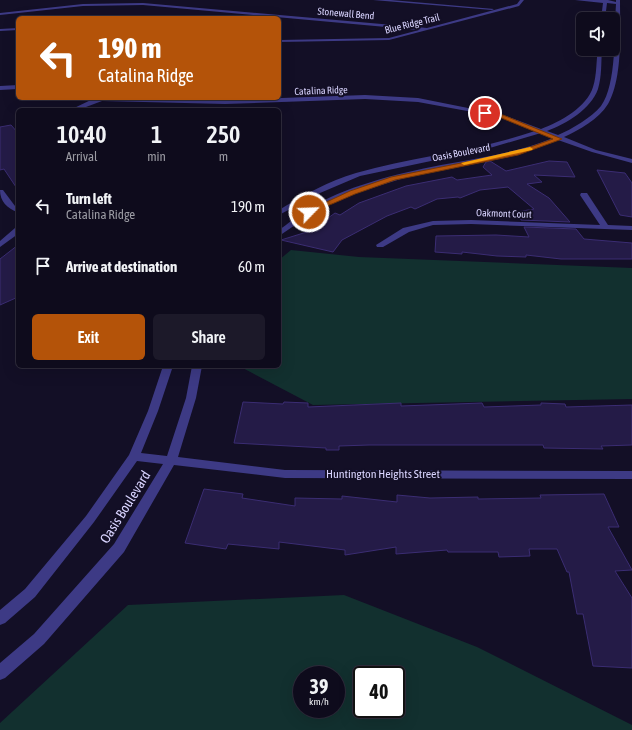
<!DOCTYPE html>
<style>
:root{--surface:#0e0b1c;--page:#1c1929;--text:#f1f3f6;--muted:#9b9ba3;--line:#2e2b3b;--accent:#b45309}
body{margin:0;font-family:"Asap Condensed",sans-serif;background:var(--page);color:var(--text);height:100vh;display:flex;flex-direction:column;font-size:15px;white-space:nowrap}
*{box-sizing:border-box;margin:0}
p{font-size:13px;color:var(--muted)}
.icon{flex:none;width:22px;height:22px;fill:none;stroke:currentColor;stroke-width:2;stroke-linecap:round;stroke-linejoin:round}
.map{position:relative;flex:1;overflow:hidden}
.details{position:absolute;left:16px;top:108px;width:265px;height:260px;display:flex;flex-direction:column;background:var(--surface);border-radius:6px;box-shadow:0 4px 16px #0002,0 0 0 1px var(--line)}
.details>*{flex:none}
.hud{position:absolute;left:16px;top:16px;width:265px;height:84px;border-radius:6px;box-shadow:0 4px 16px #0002,0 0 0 1px var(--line);background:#b45309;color:#fff;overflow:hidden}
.buttons{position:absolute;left:576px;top:12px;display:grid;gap:8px}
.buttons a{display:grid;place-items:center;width:44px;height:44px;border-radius:6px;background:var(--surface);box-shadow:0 4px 16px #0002,0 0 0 1px var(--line);font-size:20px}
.speed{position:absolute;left:293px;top:666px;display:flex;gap:8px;font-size:20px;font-weight:700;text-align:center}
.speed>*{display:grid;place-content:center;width:52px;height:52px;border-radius:50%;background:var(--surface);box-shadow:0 4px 16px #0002,0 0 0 1px var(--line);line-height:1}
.speed small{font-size:10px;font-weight:400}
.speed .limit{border:2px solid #111;border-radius:6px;background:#fff;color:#111}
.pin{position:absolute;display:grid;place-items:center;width:34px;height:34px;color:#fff;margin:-17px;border:2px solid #fff;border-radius:50%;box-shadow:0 1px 4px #0007}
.me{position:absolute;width:44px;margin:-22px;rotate:66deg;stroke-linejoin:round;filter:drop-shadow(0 0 3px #0008)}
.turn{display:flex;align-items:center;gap:14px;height:84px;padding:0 16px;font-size:18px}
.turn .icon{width:52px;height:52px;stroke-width:2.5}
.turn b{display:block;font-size:28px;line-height:34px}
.eta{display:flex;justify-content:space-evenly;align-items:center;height:68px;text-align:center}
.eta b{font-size:24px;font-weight:600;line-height:28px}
.primary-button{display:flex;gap:8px;margin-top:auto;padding:8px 16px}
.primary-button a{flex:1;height:46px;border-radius:6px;background:var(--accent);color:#fff;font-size:16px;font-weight:600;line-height:46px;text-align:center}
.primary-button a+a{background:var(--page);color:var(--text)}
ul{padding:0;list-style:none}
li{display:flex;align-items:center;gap:12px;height:60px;padding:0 16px}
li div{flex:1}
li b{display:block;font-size:15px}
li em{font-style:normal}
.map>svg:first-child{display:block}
.green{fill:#12302f;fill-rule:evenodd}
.building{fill:#241b47;stroke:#3b2d73}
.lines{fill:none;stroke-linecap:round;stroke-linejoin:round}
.minor{fill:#3d3a85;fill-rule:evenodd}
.route{fill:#b45309;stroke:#753606}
.slow{fill:#f59e0b}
.labels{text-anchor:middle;stroke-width:4;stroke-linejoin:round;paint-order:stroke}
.far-street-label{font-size:10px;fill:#d9d4ff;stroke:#130f26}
.street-label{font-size:12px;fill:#d9d4ff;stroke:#130f26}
.near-street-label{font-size:14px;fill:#d9d4ff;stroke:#130f26}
</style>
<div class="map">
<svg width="632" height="730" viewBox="0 0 632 730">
<rect width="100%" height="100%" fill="#130f26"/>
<path class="green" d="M291,250L359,257L632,268V399L313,405L239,366H279V260Z
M344,595L477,647L632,725V730H0V723L128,605ZM302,675H336V709H302ZM362,675H396V709H362Z"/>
<path class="building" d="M11,125L18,133V190L4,169L0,170V127Z
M490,161L506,171L549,161L567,162L575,177L534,175L542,182L527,184L549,198L570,222L521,220L517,212L534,209L508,187L480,190L460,198L458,197L437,199L415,209L411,207L387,216L342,240L333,252L281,240L310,231L335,213L340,215L359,203L406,186L452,177L457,180L492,175L483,167L486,162Z
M597,170L625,173L632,183V217L620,215Z
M524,227L576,229L584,239L632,243V259H561L526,255V257L497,256L462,252V254L435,252L436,236L496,235L529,237Z
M18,245V297L0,305V259Z
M243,402L283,404L284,402L308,403V407L401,403V406L482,403L484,407L541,405V403L565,404L566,407L632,405V445L601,446L603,449L544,448L543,445H369L339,446V450H326V448L234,443Z
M204,489L243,494L242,498L295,506V498L342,499V496L397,502V495L430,498L478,497V499L541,498L540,495L604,494L619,527H608L632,570L615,571L632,598V668L593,666L583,614H577L569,572H567L557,549H529L530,556L499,557L498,552H448L447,550L396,554V547L345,555V550L279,542V549L228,544L226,549L185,543Z"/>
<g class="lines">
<path class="minor" d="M373,0H391L494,9L492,10Z
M520,0H524L519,6L389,40L279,42V40L389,38L419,30L143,5L83,6L0,15V13L83,4L143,3L427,28L517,4Z
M575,0H608L616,2V0H620C620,30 623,78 608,104C599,119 579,130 564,137L596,150L632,159V163L592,152L558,140L518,154L417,174L362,191L320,208L279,236V230C288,224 296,216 306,210C346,186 395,174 441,165C479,158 517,153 553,138L541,133L483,150L360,176L320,193L279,215V210C303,195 329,181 356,173C415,156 477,151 535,131L500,117L418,102L365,99L225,104L102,101L78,110H70L95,98L225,100L365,95L418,98L503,115L541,129C560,122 587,107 593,87C597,74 596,61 598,49H602C601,62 602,76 598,89C591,109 566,124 547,131L558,135C572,129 591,118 601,106C617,84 614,31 616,4L607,3L605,19H601L603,3Z
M18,28V30L0,31V29Z
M18,85V89L0,90V86Z
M0,190H3L15,206L18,208V212C7,209 0,201 0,190Z
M581,193H587L608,225L632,226V230L471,224L433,225L409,232L383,247H377L376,245L403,228L433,221L471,220L600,225L580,195Z
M15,228H18V234L0,247V241Z
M163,366H173L158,411L141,453L167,456L186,398L192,366H202L196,398L178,457L285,470L632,471V479L285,478L174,465L124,552L44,644L5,678L0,680V663L34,634L114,544L163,464L137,461L94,522L35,597L5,623L0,625V610L25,589L86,516L129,455L148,411Z"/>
</g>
<path class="route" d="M485,111L503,115L562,139L518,155L395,180L355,194L311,213L305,212L350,191L391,177L516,152L553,139L499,117L483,114Z"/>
<path class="slow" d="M530,147L533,149L532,150L464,165L461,163Z"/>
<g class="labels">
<g class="far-street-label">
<text transform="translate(346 13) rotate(5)" y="4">Stonewall Bend</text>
<text transform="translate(412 23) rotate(-14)" y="4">Blue Ridge Trail</text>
<text transform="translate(321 90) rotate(-2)" y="4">Catalina Ridge</text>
<text transform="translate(461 152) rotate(-11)" y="4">Oasis Boulevard</text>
<text transform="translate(504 213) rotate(2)" y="4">Oakmont Court</text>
</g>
<g class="street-label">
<text x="383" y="478">Huntington Heights Street</text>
</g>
<g class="near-street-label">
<text transform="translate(125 507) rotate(-58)" y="5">Oasis Boulevard</text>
</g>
</g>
</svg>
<div class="buttons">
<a><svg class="icon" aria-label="sound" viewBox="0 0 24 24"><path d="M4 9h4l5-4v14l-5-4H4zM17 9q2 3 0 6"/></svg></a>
</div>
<div class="speed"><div>39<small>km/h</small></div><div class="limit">40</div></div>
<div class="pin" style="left:485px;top:113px;background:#d93025"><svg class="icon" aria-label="arrive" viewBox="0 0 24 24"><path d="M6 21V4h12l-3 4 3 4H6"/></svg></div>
<svg class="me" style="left:309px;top:212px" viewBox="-20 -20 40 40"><circle r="17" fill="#b45309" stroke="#fff" stroke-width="3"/><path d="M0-11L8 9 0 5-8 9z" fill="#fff"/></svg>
<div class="hud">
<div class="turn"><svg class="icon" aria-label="left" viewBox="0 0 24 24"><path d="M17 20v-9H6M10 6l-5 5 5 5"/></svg><div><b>190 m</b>Catalina Ridge</div></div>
</div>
<section class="details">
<div class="eta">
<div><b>10:40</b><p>Arrival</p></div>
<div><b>1</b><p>min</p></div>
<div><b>250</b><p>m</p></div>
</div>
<ul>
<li><svg class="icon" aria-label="left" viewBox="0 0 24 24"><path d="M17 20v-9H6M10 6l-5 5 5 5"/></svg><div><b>Turn left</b><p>Catalina Ridge</p></div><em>190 m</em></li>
<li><svg class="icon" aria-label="arrive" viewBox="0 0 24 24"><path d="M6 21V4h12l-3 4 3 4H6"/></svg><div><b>Arrive at destination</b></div><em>60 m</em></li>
</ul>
<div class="primary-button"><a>Exit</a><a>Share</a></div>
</section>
</div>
